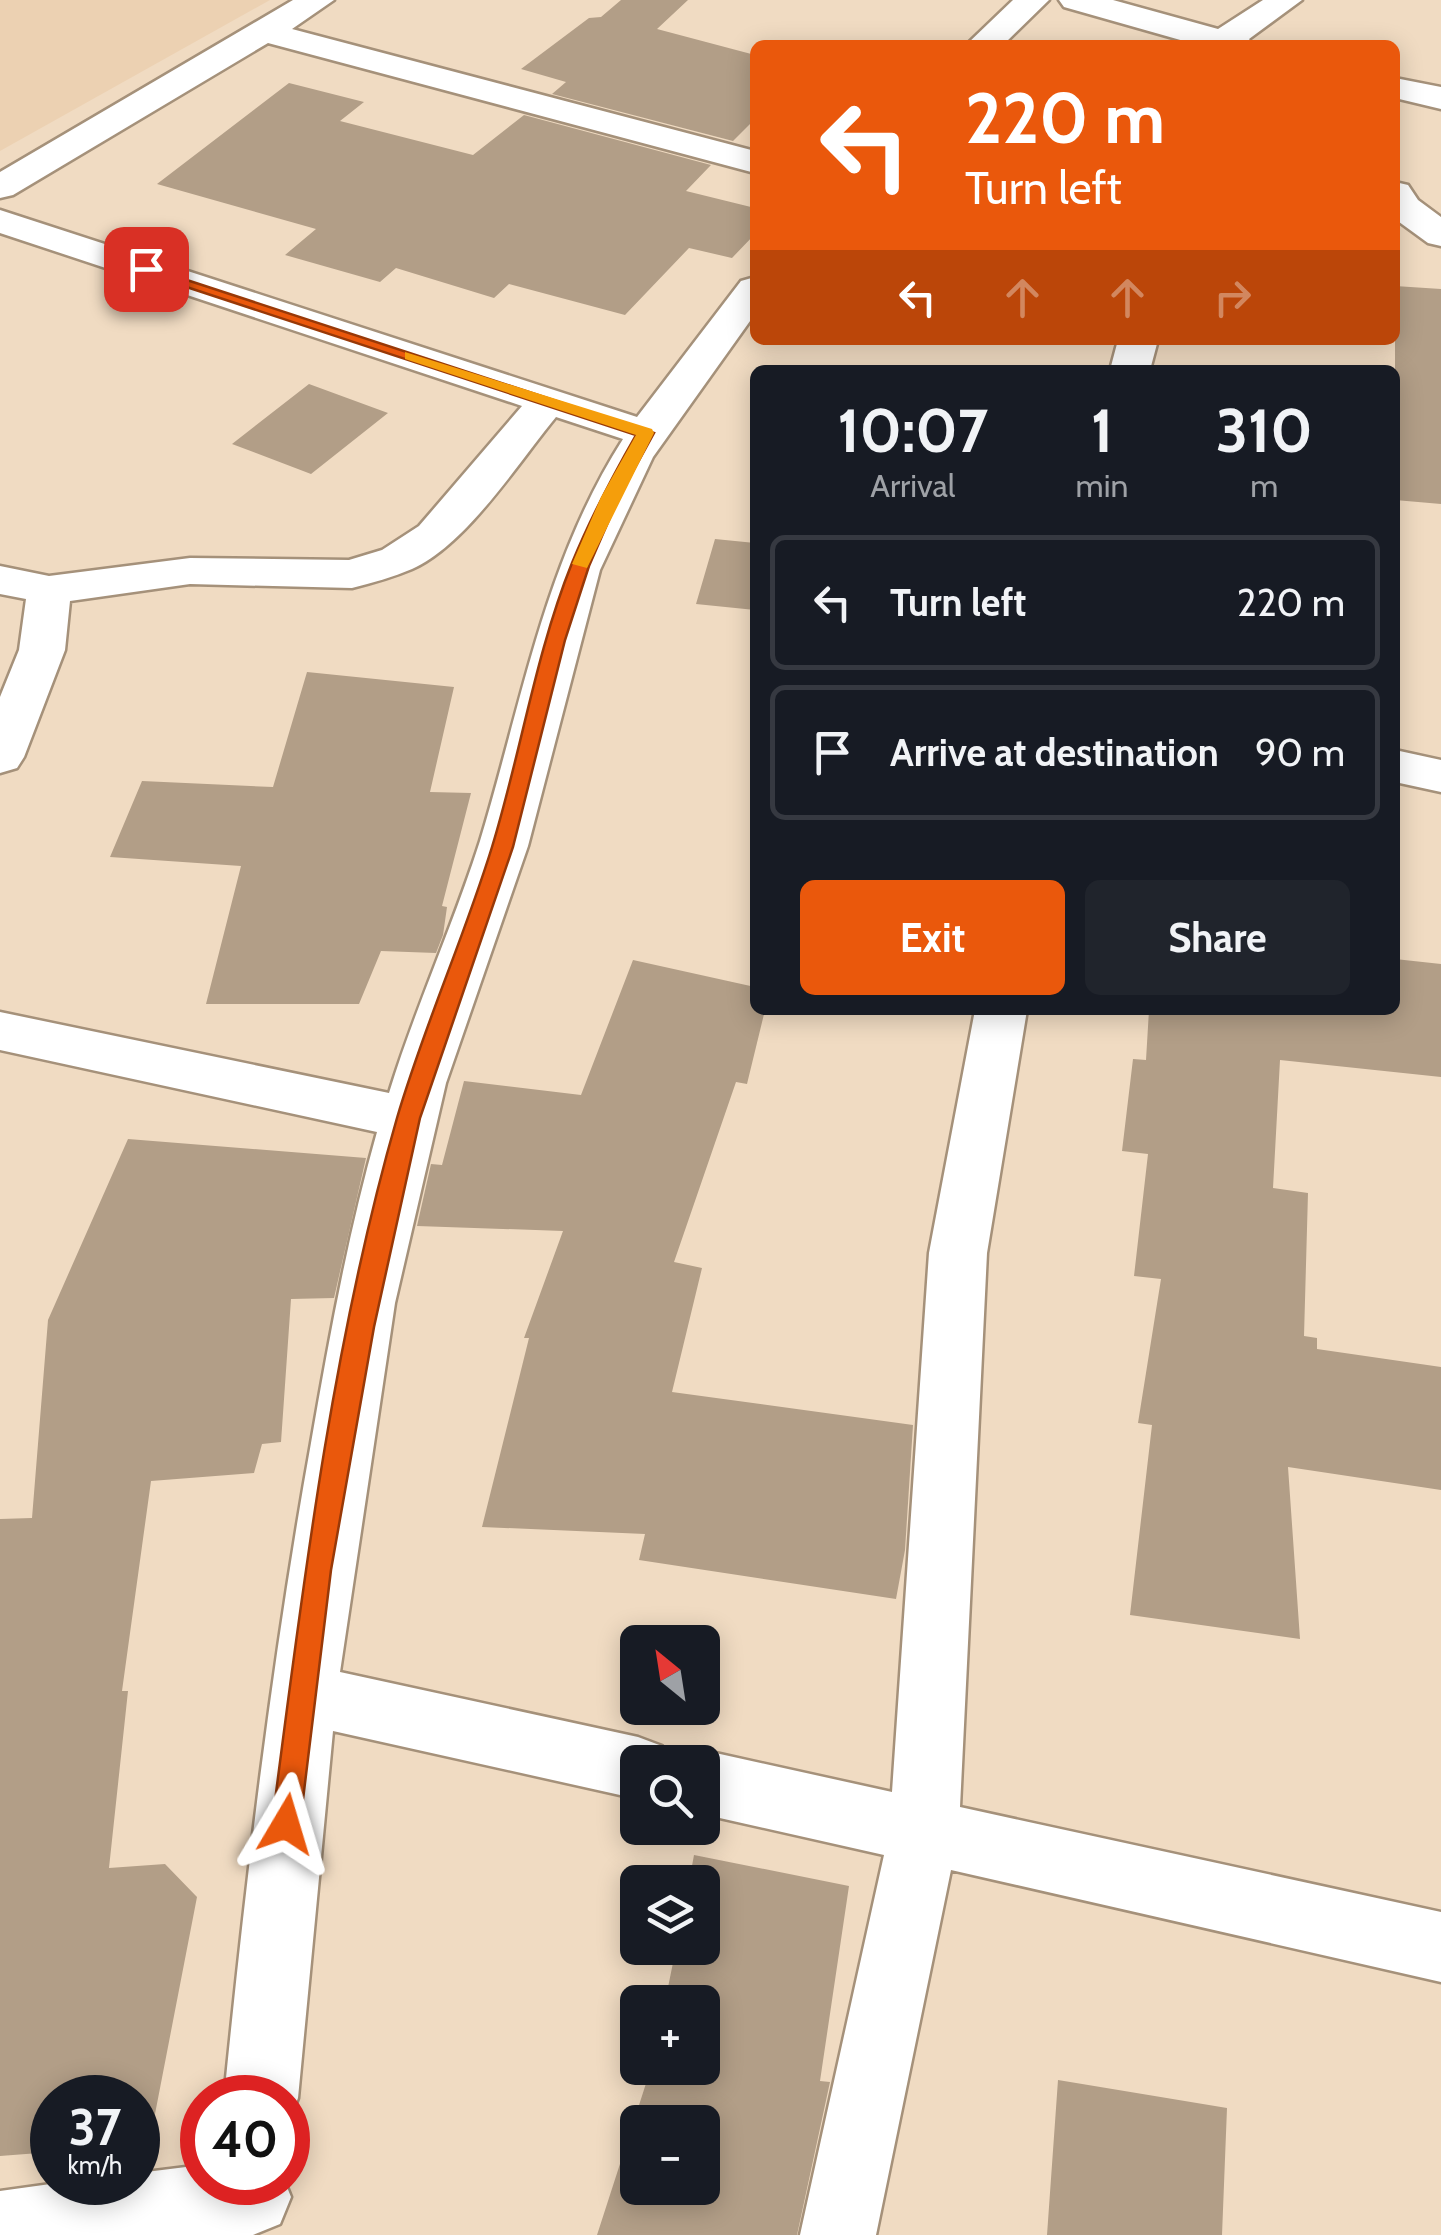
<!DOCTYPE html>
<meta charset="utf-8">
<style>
:root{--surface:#171b24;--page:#20242c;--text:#f1f3f6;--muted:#9ea1a6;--line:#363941;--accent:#ea580c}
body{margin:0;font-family:Cabin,sans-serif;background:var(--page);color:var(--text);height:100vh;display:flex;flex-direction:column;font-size:38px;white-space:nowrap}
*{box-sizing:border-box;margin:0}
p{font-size:32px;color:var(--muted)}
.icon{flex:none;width:55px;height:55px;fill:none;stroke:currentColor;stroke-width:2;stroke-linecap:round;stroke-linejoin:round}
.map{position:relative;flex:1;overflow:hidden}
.side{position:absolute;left:750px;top:365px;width:650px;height:650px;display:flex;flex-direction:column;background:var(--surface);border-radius:15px;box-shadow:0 5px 25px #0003}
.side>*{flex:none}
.banner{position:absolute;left:750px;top:40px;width:650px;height:305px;border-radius:15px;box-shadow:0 5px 25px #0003;background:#ea580c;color:#fff;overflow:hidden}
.needle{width:65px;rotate:330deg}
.controls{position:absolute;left:620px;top:1625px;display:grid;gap:20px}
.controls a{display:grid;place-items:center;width:100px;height:100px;border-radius:15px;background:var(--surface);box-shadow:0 5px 25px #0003;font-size:50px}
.speed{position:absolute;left:30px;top:2075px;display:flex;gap:20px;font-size:50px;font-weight:700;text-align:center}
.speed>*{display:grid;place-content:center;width:130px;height:130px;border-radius:50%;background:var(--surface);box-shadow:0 5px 25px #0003;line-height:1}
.speed small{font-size:25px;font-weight:400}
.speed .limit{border:15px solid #d22;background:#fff;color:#111}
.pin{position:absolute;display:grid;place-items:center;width:85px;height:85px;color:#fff;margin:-42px;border-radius:20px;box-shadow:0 5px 15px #0006}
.me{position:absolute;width:110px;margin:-55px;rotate:7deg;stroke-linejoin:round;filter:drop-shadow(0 0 8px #0008)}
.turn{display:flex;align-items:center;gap:35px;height:210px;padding:0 50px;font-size:45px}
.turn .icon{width:130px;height:130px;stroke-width:2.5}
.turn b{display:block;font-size:70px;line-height:85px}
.lanes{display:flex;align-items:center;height:95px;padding:0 50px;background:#0003;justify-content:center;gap:50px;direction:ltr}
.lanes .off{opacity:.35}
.eta{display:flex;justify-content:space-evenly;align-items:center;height:170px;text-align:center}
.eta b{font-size:60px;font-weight:700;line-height:70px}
.primary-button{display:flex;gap:20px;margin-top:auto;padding:20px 50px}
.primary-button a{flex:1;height:115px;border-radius:15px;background:var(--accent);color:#fff;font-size:40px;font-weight:700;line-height:115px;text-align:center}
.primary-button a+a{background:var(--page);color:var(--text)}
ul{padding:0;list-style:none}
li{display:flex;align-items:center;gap:30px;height:135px;margin:0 20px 15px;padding:0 30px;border:5px solid var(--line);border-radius:15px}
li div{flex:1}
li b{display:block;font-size:38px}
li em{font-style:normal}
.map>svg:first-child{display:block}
.built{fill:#ecd1b2}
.building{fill:#b29e87;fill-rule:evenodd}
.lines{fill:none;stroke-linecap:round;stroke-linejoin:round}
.minor-casing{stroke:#a5917a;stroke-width:5}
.minor{fill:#fff;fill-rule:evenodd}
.route{fill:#ea580c;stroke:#983908;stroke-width:2.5}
.slow{fill:#f59e0b}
</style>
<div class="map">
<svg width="1441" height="2235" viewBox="0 0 1441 2235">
<rect width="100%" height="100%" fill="#f0dbc2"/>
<path class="built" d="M0,0H270L0,151Z"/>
<path class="building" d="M621,0H688L657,29L755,55V119L733,141L552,94L566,82L521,69L589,18L601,17Z
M289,83L364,102L340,121L473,155L524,115L711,165L686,191L755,208V234L732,258L689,248L625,315L509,284L494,298L396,268L380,282L285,255L316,229L157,184Z
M1395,286L1441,289V504L1395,500Z
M309,384L388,413L311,474L232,444Z
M715,539L755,543V610L696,604Z
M307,672L454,687L430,792L471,793L442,906L447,907L443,935L436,953L381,951L359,1004H206L241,866L110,857L142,781L273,787Z
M1395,959L1441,964V1077L1280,1060L1273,1188L1308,1193L1304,1336L1317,1338V1349L1441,1367V1490L1288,1467L1300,1639L1130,1615L1152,1425L1138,1423L1161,1279L1134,1276L1148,1154L1122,1151L1133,1059L1146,1060L1149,1010H1395Z
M633,960L755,987V1010H765L747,1084L736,1082L674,1262L702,1268L672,1392L913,1425L905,1550L896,1599L639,1560L645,1534L482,1527L529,1338H524L563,1231L417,1226L431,1164L442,1165L464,1081L581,1095Z
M128,1139L366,1158L334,1298L291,1299L281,1442L262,1444L254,1473L151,1481L122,1691H128L109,1868L165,1864L197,1897L149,2145H138V2098H52V2152L0,2156V1519L32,1518L48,1320Z
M694,1855L849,1886L820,2081L830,2082L797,2235H597L651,2068H702V2002H665L676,1948H702V1882H689ZM638,2122H702V2188H638Z
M1058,2080L1227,2108L1222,2235H1047Z"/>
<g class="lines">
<defs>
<path id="minor" d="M293,0H334L292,29L755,151V173L268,43L13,195L0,198V172Z
M1013,0H1049L1003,45H966Z
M1059,0H1113L1218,29L1263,0H1302L1249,39L1253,45H1198L1064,7Z
M1395,78L1441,87V109L1395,98Z
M1395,182L1408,185L1418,200L1441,217V246L1428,243L1395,219Z
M0,210L637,417L741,281L755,277V314L653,457L600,570L528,846L446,1083L395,1303L340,1672L638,1737L662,1746L669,1762H638V1799L333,1731L298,2098L288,2124V2098H224C246,1878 272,1660 311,1443C329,1339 348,1234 377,1132L0,1050V1012L389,1093C415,1008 453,926 480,841C522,703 544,563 623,439L556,417C518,463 466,545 412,569C393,577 372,583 352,588L190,584L70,601L65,650L24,757L17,768L0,773V697L19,650L26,599L0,594V566L49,576L190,558L349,560L382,550L419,526L522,406L0,233Z
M1118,340H1158L1150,370H1110Z
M1395,750L1441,760V792L1395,782Z
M975,1010H1027L987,1253L960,1807L1441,1912V1982L951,1870L876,2235H800L884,1855L702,1814V1762H677L702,1750L892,1792L929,1253Z
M202,2165V2182H285L291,2197L280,2224L253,2235H0V2191L65,2182H138V2173Z"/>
</defs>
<use href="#minor" class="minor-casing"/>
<use href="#minor" class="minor"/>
</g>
<path class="route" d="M141,265L654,433L619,497L589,566L565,640L513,847L420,1118L374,1327L331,1570L300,1824L296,1834L286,1837L276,1834L272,1824C302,1592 332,1343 397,1118C424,1026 464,938 492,847C521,753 535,655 572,563C590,519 612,477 636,435L141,272Z"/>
<path class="slow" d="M405,352L652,429L654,433L587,568L572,564L601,497L636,435L405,359Z"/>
</svg>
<div class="controls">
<a><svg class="needle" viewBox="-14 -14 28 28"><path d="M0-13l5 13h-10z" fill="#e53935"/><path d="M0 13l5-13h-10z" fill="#9ea1a6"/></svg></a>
<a><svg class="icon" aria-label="search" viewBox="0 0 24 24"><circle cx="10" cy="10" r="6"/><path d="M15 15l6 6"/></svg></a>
<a><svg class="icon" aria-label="layers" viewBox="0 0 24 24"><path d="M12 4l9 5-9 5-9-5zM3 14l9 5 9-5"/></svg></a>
<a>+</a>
<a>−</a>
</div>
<div class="speed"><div>37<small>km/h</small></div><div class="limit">40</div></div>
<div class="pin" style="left:146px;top:269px;background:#d93025"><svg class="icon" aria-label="arrive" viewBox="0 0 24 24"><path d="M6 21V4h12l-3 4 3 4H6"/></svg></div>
<svg class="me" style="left:286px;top:1824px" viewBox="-20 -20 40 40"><path d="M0-17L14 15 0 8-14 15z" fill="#ea580c" stroke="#fff" stroke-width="4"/></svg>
<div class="banner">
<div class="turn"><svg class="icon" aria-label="left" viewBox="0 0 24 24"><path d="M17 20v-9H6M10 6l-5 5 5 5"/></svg><div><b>220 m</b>Turn left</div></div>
<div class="lanes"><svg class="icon" aria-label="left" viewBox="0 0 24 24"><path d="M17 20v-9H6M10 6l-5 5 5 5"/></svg><svg class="icon off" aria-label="ahead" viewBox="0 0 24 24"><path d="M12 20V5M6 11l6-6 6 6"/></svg><svg class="icon off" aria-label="ahead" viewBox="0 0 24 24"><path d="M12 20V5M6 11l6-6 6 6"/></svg><svg class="icon off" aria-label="right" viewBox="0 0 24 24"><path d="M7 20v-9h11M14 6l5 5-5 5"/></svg></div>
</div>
<section class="side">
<div class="eta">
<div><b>10:07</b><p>Arrival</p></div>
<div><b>1</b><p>min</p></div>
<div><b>310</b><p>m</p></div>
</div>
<ul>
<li><svg class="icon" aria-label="left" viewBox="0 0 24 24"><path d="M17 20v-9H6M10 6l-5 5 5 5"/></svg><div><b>Turn left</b></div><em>220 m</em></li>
<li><svg class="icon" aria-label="arrive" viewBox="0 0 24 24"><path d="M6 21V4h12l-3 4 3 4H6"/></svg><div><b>Arrive at destination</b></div><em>90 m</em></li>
</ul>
<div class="primary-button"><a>Exit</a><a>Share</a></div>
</section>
</div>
